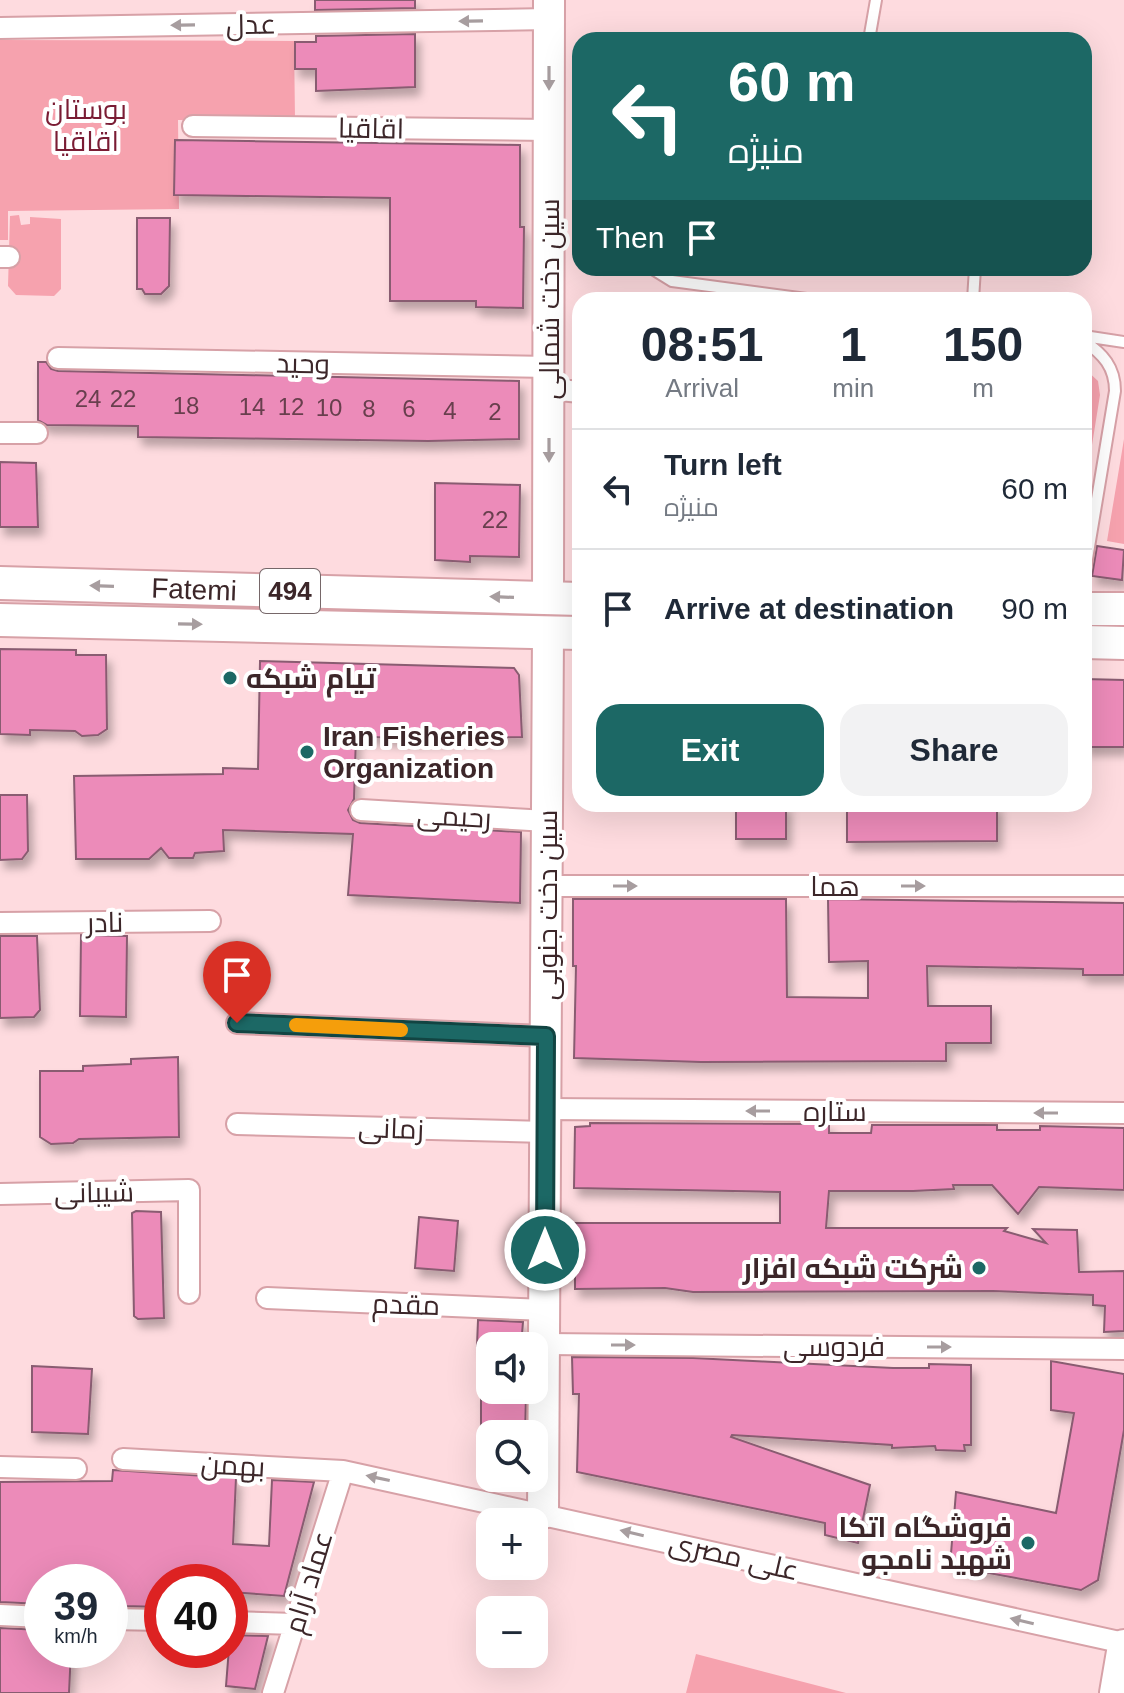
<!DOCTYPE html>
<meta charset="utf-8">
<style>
:root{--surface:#fff;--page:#f2f2f3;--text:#1f2937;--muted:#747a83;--line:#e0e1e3;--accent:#1c6865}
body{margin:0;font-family:Helvetica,Cairo,sans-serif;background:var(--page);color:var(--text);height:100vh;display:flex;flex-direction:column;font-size:30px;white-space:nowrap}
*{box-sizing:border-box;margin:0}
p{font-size:26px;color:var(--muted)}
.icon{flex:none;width:44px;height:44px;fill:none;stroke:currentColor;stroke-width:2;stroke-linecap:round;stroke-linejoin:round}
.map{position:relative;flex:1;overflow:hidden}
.sheet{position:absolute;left:572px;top:292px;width:520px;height:520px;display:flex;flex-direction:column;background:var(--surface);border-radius:24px;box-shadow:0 8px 32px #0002}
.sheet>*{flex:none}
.guide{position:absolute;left:572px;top:32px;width:520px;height:244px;border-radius:24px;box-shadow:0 8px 32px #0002;background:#1c6865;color:#fff;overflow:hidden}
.controls{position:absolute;left:476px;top:1332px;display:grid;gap:16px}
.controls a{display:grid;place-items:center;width:72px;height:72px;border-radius:16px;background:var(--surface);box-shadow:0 8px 32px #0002;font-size:40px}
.speed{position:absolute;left:24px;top:1564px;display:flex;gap:16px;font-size:40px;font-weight:700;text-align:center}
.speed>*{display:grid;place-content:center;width:104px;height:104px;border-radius:50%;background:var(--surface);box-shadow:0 8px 32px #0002;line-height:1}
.speed small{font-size:20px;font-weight:400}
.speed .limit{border:12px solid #d22;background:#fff;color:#111}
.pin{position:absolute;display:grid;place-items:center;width:68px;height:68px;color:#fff;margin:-82px -34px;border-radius:50% 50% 50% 0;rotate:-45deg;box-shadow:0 0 8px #0007}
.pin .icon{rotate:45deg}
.me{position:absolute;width:88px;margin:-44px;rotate:0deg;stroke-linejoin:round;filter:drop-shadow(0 0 6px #0008)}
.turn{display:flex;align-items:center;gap:28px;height:168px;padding:0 24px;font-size:36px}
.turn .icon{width:104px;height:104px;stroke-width:2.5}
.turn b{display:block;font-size:56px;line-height:68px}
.then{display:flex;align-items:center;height:76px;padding:0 24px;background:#0003;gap:16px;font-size:30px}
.eta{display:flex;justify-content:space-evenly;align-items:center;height:136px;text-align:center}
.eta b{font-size:48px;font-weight:600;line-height:56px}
.action{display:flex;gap:16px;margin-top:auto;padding:16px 24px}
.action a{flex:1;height:92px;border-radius:24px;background:var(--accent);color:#fff;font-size:32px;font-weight:600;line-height:92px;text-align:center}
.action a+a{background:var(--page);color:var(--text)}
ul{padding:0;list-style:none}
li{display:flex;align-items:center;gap:24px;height:120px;padding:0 24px;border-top:2px solid var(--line)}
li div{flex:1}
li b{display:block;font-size:30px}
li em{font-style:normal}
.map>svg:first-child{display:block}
.green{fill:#f6a2ae}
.building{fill:#ec8bb9;stroke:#895c71;stroke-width:2;filter:url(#shadow)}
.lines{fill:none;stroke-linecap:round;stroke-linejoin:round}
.lane-casing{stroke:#d7a1a7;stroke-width:14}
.street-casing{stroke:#d7a1a7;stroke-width:24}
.secondary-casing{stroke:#d7a1a7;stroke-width:34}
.primary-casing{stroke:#d7a1a7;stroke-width:36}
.lane{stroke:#fff;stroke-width:10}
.street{stroke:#fff;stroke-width:20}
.secondary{stroke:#fff;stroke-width:30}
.primary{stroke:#fff;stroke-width:32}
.oneway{fill:#a79d9f}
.route-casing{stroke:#124442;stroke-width:20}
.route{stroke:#1c6865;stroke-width:14}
.slow{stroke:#f59e0b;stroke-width:14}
.poi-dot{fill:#1c6865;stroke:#fff;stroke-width:3}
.labels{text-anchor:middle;stroke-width:8;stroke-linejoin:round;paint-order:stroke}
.number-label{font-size:24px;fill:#683f4d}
.shield{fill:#fff;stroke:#766769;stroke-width:2}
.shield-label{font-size:26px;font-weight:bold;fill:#3c2629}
.street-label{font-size:28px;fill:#3c2629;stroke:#fff}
.park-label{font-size:28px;fill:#7a1c34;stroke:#fff}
.poi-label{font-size:28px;font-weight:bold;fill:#3c2629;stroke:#fff;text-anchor:start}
</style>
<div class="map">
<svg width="1124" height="1693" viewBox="0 0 1124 1693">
<defs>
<filter id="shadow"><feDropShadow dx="4.5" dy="8" stdDeviation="4" flood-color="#0004"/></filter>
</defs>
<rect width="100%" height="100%" fill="#fedbdf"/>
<path class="green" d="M0,40L294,41L295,119L178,120L179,209L8,211V240H0Z
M19,215L21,225L30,224V217L61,219V289L54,296L16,295L8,286L10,216Z
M1084,368L1098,381L1100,395L1088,470L1084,469Z
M1124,439V544L1107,541Z
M696,1654L846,1693H686Z"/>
<path class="building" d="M315,0H415V8L315,10Z
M415,34V87L316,91V69H295V42H316V36Z
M175,140L520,145V227H524L523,308L476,307V301H390V198L174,195Z
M137,218H170L169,286L161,294H145L142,289H137Z
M38,362H46L51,369L58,371L519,381V439L428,441L138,437V426L47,425L38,420Z
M0,462L36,463L38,527H0Z
M435,483L520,485L519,557L470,556V562L435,560Z
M1097,546L1124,550L1122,580L1092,576Z
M0,649L76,650V655H106L107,729L98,735L82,736L75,731L30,730V735L0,734Z
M260,661L514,668L519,675L522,737L412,739L356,736L354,799L348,810L353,820L360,823L521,832L520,903L348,895L353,834L223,830L224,851L195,853L193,858H169L161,848L149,859H76L74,776L223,774V768L258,769Z
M1084,679L1124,680V747H1084Z
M0,795H27L28,851L22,859L0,860Z
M736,804H786V839H736Z
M847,804H997V841L847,842Z
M573,899H786L787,997L868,998V961L829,962L828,899L1124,903V975H1083V969L927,966L928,1006H991V1043H946V1061L701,1062L574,1058L576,966H573Z
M81,935L127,936L126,1017L80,1016Z
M0,936H37L40,1010L34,1017L0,1018Z
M178,1057L179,1137L79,1139L73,1143L51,1144L40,1137V1071H83V1066L131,1064V1059Z
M590,1123L829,1124V1133H871L872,1125H997V1130H1040V1126L1124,1128V1190L1039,1187L1018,1214L992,1185H953L954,1189L913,1191H829L826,1228H1007L1004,1231L1046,1243L1033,1229L1077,1230L1079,1272L1124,1271V1331L1104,1332L1105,1306L1093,1305V1295L993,1291L693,1292L665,1288L575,1289V1223H780V1192L574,1188L575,1127L590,1126Z
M136,1211L161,1212L164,1318L138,1319L134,1316L132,1213Z
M419,1217L458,1221L454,1271L415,1268Z
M478,1320L523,1322L521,1346H477Z
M572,1357L693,1358L893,1368H929V1364L971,1365V1445H964L965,1451L936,1450L935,1446L892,1448V1445L732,1435L731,1437L870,1485L858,1543L825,1535V1523L577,1472L579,1394H573Z
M1051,1361L1124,1374V1430L1098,1580L1081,1590L950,1566L956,1492L1056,1513L1074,1413L1051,1410Z
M32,1366L92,1369L88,1434L32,1432Z
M481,1391L526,1395L525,1434H481Z
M113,1470L236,1478L233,1544L269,1546L272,1480L314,1482L284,1596L230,1592V1582H162V1607L124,1606V1602L110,1603V1582H42V1604L0,1602V1482L112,1481Z
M0,1628L42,1630V1650H71L69,1693H0Z
M230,1635L268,1636L255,1689L226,1686Z"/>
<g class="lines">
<defs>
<path id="lane" d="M869,40L876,0
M651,268L672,281L814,300
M973,300L975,268
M1084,336L1124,342
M1084,341C1103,354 1115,367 1115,391L1084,577"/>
<path id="street" d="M0,28L549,19
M193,126L549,130
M0,257H9
M58,358L549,367
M549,389L580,392
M0,433H37
M361,810L547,821
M547,886H1124
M0,923L210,921
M237,1023L546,1036
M546,1109L1124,1113
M237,1124L545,1132
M0,1194L189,1190V1293
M267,1298L545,1310
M545,1344L1124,1349
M123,1459L343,1471L1124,1643
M0,1467L76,1469
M0,1615L42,1617
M110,1619L162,1620
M230,1622L295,1624
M273,1693L343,1471"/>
<path id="secondary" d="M548,598L549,0
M543,1513L548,632"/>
<path id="primary" d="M0,583L580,599
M1084,609H1124
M0,620L580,633
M1084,642L1124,643
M1116,1693L1124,1646"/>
</defs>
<use href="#lane" class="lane-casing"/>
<use href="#street" class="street-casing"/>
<use href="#secondary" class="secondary-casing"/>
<use href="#primary" class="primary-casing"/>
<use href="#lane" class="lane"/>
<use href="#street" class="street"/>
<use href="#secondary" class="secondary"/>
<use href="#primary" class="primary"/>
</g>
<defs><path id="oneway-solid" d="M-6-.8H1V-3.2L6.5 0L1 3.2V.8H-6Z" transform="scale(2)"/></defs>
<g class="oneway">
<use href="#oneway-solid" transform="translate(471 21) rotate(179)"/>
<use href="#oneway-solid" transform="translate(183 25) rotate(179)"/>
<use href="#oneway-solid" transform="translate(549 78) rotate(90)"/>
<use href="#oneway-solid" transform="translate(549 450) rotate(90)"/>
<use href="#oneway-solid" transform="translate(102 586) rotate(-178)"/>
<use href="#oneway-solid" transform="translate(502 597) rotate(-178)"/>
<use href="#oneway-solid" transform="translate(190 624) rotate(1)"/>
<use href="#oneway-solid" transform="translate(625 886)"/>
<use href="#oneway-solid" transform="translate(913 886)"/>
<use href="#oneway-solid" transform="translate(758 1111) rotate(-180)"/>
<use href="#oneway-solid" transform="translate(1046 1113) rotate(-180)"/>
<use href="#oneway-solid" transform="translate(623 1345)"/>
<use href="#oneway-solid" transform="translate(939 1347)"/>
<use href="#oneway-solid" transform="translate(378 1478) rotate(-168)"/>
<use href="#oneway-solid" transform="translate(632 1533) rotate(-167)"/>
<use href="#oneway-solid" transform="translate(1022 1621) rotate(-167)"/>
</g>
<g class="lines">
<defs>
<path id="route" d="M237,1023L546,1036L545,1250"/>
</defs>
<use href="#route" class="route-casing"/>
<use href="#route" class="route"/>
<path class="slow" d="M296,1025L401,1030"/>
</g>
<g class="poi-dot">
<circle cx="230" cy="678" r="8"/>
<circle cx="307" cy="752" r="8"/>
<circle cx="979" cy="1268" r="8"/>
<circle cx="1028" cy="1543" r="8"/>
</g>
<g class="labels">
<g class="number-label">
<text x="88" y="407">24</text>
<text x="123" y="407">22</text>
<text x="186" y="414">18</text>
<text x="252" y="415">14</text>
<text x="291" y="415">12</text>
<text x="329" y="416">10</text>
<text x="369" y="417">8</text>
<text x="409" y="417">6</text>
<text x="450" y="419">4</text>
<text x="495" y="420">2</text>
<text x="495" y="528">22</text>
</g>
<rect class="shield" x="260" y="569" width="60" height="44" rx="6"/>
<g class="shield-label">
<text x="290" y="600">494</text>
</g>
<g class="street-label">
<text transform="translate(251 24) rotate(-1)" y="10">عدل</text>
<text transform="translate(371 128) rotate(1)" y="10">اقاقیا</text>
<text transform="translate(549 299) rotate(-90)" y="10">سین دخت شمالی</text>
<text transform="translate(303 363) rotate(1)" y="10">وحید</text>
<text transform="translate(194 589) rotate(2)" y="10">Fatemi</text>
<text transform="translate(454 816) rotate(3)" y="10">رحیمی</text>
<text x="835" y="896">هما</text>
<text transform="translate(547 905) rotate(-90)" y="10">سین دخت جنوبی</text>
<text transform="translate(105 922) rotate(-1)" y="10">نادر</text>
<text x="835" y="1121">ستاره</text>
<text transform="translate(391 1128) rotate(2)" y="10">زمانی</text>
<text transform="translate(94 1192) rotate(-1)" y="10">شیبانی</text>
<text transform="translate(406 1304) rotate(2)" y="10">مقدم</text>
<text x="834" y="1356">فردوسی</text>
<text transform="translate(233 1465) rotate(3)" y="10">بهمن</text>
<text transform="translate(734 1556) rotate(13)" y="10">علی مصری</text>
<text transform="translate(308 1582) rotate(-73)" y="10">عماد آرام</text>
</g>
<g class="park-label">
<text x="86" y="119">بوستان<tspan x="86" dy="32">اقاقیا</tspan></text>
</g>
<g class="poi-label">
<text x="246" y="688">تیام شبکه</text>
<text x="323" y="746">Iran Fisheries<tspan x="323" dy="32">Organization</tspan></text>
<text x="963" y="1278" text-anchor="end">شرکت شبکه افزار</text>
<text x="1012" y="1537" text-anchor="end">فروشگاه اتکا<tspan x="1012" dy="32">شهید نامجو</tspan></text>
</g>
</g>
</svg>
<div class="controls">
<a><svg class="icon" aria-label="sound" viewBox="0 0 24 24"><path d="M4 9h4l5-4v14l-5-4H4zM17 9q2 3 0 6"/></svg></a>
<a><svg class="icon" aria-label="search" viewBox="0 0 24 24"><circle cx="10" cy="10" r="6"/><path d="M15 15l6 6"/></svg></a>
<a>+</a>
<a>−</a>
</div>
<div class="speed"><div>39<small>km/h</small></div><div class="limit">40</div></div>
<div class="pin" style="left:237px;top:1023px;background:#d93025"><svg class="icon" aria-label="arrive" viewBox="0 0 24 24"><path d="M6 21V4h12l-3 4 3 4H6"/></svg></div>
<svg class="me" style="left:545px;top:1250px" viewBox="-20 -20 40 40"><circle r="17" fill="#1c6865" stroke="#fff" stroke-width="3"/><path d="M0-11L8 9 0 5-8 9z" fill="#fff"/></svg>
<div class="guide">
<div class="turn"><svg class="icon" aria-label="left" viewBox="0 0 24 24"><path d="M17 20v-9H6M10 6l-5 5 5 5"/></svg><div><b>60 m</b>منیژه</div></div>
<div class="then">Then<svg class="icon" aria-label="arrive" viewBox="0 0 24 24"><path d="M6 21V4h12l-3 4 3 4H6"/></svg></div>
</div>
<section class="sheet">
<div class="eta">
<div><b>08:51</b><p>Arrival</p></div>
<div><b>1</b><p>min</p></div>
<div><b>150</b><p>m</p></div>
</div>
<ul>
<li><svg class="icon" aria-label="left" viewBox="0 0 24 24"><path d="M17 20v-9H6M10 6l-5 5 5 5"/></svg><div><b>Turn left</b><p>منیژه</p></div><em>60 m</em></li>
<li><svg class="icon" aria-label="arrive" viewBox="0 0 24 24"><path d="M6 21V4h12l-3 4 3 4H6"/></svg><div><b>Arrive at destination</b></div><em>90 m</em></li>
</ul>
<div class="action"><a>Exit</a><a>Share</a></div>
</section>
</div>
